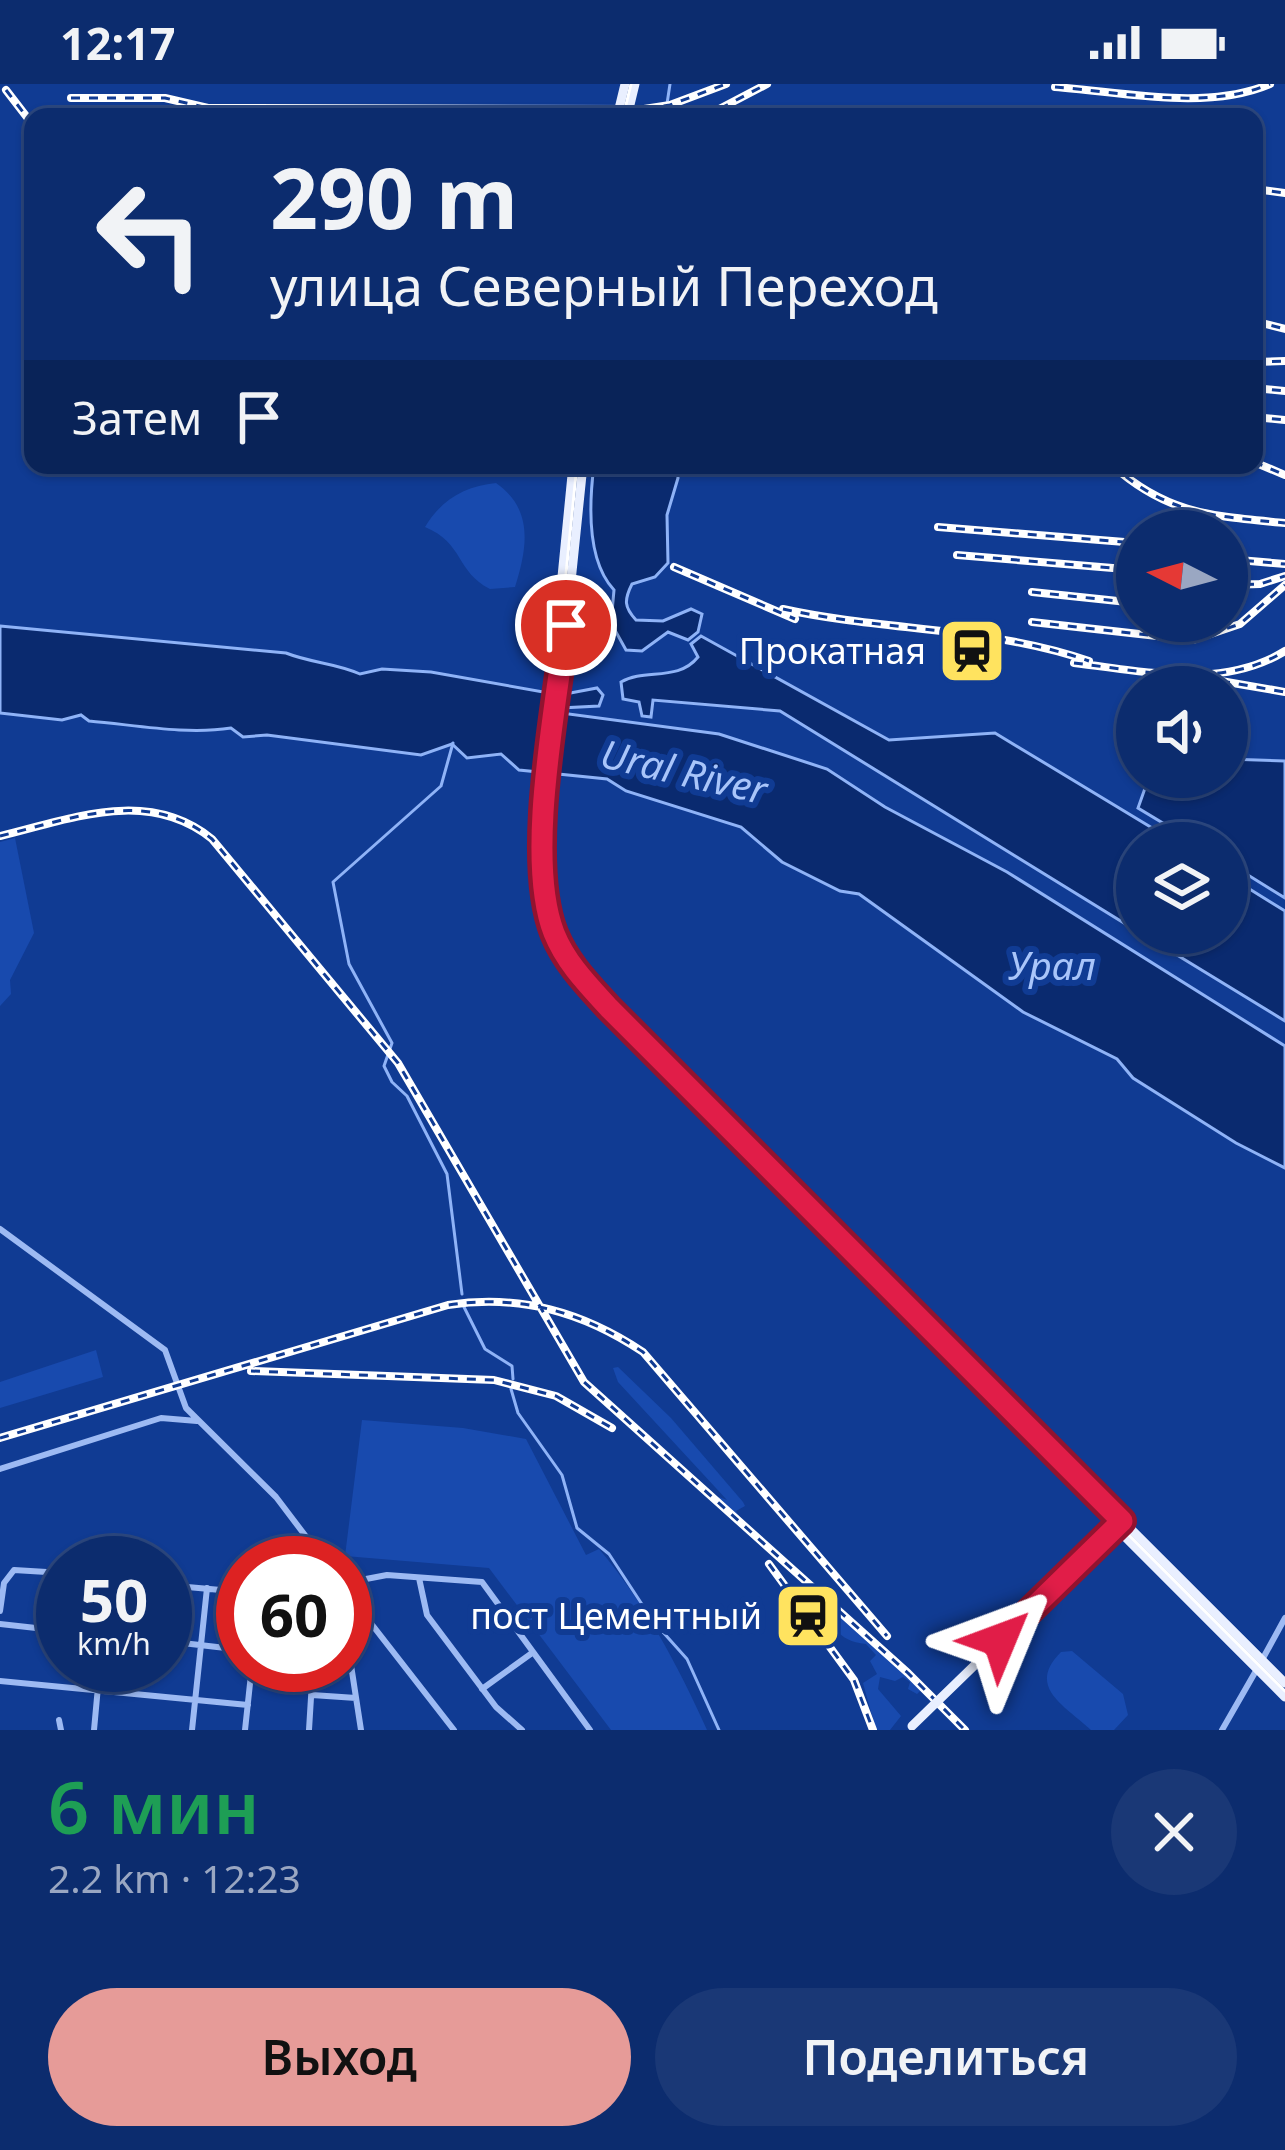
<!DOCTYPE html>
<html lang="ru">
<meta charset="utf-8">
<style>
:root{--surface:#0c2c6e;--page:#1a3876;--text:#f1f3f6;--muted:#9aa7c2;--line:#2c4881;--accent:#e69b98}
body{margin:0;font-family:"Noto Sans",sans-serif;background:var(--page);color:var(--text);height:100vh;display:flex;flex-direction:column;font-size:45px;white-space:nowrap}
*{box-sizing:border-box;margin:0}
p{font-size:39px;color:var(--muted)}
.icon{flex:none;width:66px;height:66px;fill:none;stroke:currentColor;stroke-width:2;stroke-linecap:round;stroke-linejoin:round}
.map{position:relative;height:1646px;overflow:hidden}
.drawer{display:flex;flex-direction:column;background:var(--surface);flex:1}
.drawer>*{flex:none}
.guide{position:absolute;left:24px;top:24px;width:1239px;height:366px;border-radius:24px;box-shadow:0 3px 9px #0004,0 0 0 3px var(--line);background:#0c2c6e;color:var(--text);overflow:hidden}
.needle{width:78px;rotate:276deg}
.controls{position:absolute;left:1116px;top:426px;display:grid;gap:24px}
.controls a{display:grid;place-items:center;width:132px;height:132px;border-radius:50%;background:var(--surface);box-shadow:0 3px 9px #0004,0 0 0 3px var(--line);font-size:60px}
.speed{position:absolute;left:36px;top:1452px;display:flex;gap:24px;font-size:60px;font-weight:700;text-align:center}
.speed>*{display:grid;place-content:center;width:156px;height:156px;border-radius:50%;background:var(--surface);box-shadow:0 3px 9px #0004,0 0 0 3px var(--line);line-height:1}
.speed small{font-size:30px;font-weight:400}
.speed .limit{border:18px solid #d22;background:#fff;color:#111}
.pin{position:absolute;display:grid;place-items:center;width:102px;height:102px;color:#fff;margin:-51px;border:6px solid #fff;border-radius:50%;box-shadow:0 3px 12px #0007}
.me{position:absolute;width:132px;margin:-66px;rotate:46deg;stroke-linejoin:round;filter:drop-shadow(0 0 9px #0008)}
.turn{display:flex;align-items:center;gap:42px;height:252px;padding:0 48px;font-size:54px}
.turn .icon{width:156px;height:156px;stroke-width:2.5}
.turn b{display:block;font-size:84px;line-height:102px}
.then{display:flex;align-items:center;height:114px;padding:0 48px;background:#0003;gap:24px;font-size:45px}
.round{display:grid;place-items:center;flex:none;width:126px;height:126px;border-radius:63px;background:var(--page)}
.headline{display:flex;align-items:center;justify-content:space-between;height:204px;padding:0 48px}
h1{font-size:72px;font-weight:600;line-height:90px;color:#1e9e55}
.button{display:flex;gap:24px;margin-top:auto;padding:24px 48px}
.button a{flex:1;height:138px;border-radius:72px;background:var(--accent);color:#111;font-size:48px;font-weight:600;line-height:138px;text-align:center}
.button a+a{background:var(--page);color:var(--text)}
.status{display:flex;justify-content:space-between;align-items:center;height:84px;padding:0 60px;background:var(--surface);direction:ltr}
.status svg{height:33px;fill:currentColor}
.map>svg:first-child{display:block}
.green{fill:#184aae}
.water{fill:#0a2a6f;stroke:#8fb3f7;stroke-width:3}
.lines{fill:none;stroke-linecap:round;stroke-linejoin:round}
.stream{stroke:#8fb3f7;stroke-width:3}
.minor{stroke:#9dbaf3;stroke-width:6}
.major{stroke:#e9efff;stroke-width:9}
.tram{stroke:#fff;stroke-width:3}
.rail-casing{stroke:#fff;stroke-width:8}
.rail{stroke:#103b93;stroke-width:3;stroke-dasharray:9;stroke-linecap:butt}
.major-bridge{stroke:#e9efff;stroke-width:9}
.route-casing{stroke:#92132f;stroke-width:30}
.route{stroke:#e11d48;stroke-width:21}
.labels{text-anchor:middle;stroke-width:12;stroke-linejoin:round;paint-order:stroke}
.poi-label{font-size:36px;fill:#fff;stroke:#103b93;text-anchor:end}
.water-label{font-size:39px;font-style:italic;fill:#a9c5fa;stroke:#103b93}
</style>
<div class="status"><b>12:17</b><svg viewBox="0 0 49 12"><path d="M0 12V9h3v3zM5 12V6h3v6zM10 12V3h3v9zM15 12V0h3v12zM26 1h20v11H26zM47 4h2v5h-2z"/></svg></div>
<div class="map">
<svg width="1285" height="1646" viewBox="0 0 1285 1646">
<rect width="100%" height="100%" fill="#103b93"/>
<path class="green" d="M496,399C533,425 528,462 515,503L490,505C456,488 464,459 425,443C441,416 465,402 496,399Z
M15,754L34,849L10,896L11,910L0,922V758Z
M96,1266L103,1293L0,1324V1298Z
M618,1283L671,1334L743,1418L745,1422L736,1427L740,1434L716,1417L719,1413L727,1416L618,1298L613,1284Z
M362,1336L463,1344L526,1355L586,1471L599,1465C644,1518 678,1581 707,1646H611L489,1484L345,1472Z
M821,1514L922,1605L917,1610L908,1605L910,1598L903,1593L895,1597L880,1593L878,1605L901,1632L890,1646H876L863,1599L877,1590L870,1577L876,1571L866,1560C836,1557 833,1540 818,1520Z
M1072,1567L1123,1610L1128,1631L1114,1646H1091C1064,1621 1026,1603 1061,1568Z"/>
<path class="water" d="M594,381H677L678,394L667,431L668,479L655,493L632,500C624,516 624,523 636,536L663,537L691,525L702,530L698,548L688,556L668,548L642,567L626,566L611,539L614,506C587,477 589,420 594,381Z
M0,542L286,569C311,579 336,579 360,590L382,585L431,588L560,611L597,604L603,611L599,622L561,624V629L719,650L827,685L885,723L1007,788L1285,962V1084L1236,1059L1133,994L1117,975L1023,928L859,810L840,807L782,778L741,743L626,707L607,695L519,686L501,670L467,674L452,660L421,671L267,651L243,653L231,644C186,651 136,641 89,637L81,631L62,636L0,629Z
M701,552L889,656L995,649L1177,759H1137V847L780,627L653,616L651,633L642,632L639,618L623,615L621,598C645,584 678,598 698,573L691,560Z
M1227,675L1285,677V814L1227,778V759H1196L1138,724L1149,693H1227Z
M1227,791L1285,827V937L1141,849H1227Z"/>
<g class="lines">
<path class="stream" d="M665,33L670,0
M453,659L441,702L333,798L349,880L392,959L384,982L392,998L407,1012L447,1090L462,1210
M464,1223L485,1265L512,1282L513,1295
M511,1305L518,1329L562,1391L577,1444L609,1470L653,1537L687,1575L719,1646"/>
<path class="minor" d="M0,1145L165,1266L186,1324L276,1413L326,1479
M0,1385L161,1334L197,1337
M419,1494L427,1531L496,1623L522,1646
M345,1499L387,1491L482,1498L590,1646
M165,1501L243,1508
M345,1506L454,1646
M0,1527L4,1499L14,1486L63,1489
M0,1540L63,1547
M345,1542L361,1646
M165,1557L243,1566
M1262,1576L1285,1534
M0,1597L248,1621
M482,1605L532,1569
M312,1611L356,1614
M59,1636L61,1646
M94,1646L100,1581
M192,1646L207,1504
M245,1646L252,1581
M309,1646L313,1581
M1222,1646L1257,1585"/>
<path class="major" d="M617,33L625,0
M627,33L635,0
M573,381L534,777C534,843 562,886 606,933L1285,1613
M583,381L542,779C544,841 569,880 609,924L1285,1599
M980,1576L1118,1441"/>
<path class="tram" d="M623,33L631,0
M577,381L537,777C538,843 566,886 610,933L1285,1607"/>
<defs>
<path id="rail" d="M1055,3C1122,8 1207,27 1270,0
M6,6L33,41
M71,14H165L208,24L644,25L670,21L726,0
M704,33L767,0
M1254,105L1285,109
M1254,237L1285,245
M1254,278L1285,277
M1254,304L1285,307
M1254,333L1285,336
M1254,378L1285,391
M1112,381C1168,431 1213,432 1285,439
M938,443L1137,459
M957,471L1137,486
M1227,475L1285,480
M674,483L795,535
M1227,501L1260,500L1285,492
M1032,508L1137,519
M783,525C883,547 992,543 1089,577
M1032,538L1193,556L1240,540L1285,501
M1074,579C1144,587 1222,606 1285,567
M1221,597L1285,608
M0,752C71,735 148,703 212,755L398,979L584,1298L908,1589L965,1646
M251,1287L494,1296L556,1312L612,1344
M0,1354L448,1221C520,1210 583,1228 643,1268L887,1552
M769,1480L854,1596L873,1646"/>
</defs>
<use href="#rail" class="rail-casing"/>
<use href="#rail" class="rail"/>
<path class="major-bridge" d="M912,1642L980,1576"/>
</g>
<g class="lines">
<defs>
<path id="route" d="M566,541C556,622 525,775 554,849C566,879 588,901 609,924L1122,1437L1000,1556"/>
</defs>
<use href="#route" class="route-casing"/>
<use href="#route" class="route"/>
</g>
<defs>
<symbol id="station-square" viewBox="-11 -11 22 22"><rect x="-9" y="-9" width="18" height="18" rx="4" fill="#ffe35f" stroke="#103b93"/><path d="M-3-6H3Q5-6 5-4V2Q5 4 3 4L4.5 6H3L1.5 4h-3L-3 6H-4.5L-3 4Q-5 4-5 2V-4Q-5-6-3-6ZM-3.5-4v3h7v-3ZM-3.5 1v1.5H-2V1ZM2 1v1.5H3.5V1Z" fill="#111"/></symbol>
</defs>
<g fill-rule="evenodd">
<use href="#station-square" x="934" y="529" width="76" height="76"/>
<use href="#station-square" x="770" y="1494" width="76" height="76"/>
</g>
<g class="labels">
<g class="poi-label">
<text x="926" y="580">Прокатная</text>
<text x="762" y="1545">пост Цементный</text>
</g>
<g class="water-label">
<text transform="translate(684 688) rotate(13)" y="14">Ural River</text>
<text x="1052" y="896">Урал</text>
</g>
</g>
</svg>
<div class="controls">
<a><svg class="needle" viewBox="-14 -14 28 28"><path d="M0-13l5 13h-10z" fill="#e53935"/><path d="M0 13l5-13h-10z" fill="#9aa7c2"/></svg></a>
<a><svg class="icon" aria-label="sound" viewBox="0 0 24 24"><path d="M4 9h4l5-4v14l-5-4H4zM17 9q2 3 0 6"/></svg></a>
<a><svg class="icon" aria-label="layers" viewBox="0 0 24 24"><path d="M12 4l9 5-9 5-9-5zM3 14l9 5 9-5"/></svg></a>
</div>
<div class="speed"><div>50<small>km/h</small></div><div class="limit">60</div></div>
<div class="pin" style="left:566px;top:541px;background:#d93025"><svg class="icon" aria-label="arrive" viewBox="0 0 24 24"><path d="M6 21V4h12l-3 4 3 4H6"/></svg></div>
<svg class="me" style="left:1000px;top:1556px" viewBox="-20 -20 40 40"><path d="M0-17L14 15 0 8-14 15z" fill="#e11d48" stroke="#fff" stroke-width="4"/></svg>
<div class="guide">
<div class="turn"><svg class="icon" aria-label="left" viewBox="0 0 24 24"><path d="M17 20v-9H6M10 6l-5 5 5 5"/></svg><div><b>290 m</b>улица Северный Переход</div></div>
<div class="then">Затем<svg class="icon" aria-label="arrive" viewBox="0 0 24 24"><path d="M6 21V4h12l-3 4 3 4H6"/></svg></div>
</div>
</div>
<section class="drawer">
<div class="headline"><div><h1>6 мин</h1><p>2.2 km · 12:23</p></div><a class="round"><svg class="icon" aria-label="close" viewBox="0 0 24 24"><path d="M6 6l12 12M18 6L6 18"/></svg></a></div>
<div class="button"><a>Выход</a><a>Поделиться</a></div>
</section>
